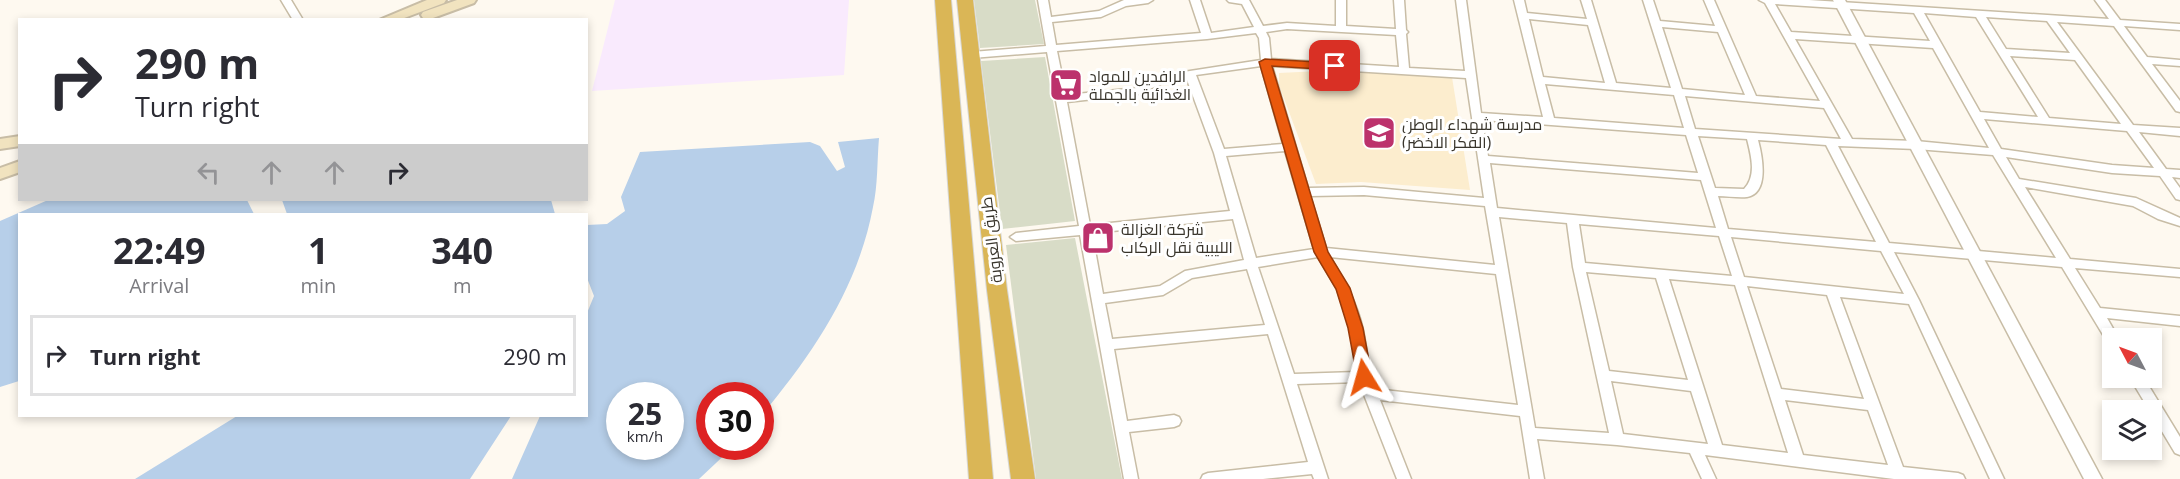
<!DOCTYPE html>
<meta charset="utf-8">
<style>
:root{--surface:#fff;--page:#f2f2f3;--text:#2b2b33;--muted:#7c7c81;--line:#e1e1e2}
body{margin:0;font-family:"Open Sans",Cairo,sans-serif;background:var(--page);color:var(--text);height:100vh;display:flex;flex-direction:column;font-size:22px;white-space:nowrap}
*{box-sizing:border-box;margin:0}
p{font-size:20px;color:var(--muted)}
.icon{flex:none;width:33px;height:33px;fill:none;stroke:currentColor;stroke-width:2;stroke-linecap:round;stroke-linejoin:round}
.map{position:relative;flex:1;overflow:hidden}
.panel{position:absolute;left:18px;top:213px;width:570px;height:204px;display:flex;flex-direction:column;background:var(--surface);border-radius:0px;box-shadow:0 3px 9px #0003}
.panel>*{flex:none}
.banner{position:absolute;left:18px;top:18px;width:570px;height:183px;border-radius:0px;box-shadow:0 3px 9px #0003;background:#fff;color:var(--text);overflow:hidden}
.needle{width:39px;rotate:311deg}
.controls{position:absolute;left:2102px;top:328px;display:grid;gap:12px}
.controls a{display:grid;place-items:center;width:60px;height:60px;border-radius:0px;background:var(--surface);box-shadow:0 3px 9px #0003;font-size:30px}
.speed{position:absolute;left:606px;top:382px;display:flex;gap:12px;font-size:30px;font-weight:700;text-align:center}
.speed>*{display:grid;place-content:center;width:78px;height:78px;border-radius:50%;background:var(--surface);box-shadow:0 3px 9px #0003;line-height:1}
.speed small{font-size:15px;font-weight:400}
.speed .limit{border:9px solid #d22;background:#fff;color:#111}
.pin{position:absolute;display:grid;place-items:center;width:51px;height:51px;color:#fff;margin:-26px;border-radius:12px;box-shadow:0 3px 9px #0006}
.me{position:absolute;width:66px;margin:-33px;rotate:352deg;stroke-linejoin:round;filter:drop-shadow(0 0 4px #0008)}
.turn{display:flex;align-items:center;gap:21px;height:126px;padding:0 18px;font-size:27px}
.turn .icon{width:78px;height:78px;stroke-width:2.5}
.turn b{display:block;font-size:42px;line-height:51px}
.lanes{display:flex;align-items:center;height:57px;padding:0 18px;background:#0003;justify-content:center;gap:30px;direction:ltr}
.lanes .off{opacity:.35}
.eta{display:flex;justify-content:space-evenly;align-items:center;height:102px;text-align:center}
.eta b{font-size:36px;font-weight:700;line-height:42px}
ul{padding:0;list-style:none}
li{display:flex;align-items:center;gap:18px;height:81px;margin:0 12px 9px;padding:0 6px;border:3px solid var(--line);border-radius:0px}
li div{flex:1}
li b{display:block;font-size:22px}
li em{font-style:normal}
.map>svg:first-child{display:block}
.commercial{fill:#f9eafd}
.built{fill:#fcedce}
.green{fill:#d8dcc7}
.water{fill:#b7cfe9;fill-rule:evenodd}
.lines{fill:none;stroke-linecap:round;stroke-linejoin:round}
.minor-casing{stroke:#c8bda6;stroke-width:3}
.tertiary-casing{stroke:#c8bda6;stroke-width:3}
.secondary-casing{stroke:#c8bda6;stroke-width:4}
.trunk-casing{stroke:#d7d7d5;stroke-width:2}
.minor{fill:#fff;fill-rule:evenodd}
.tertiary{fill:#fff;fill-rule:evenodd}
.secondary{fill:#f1e3bf;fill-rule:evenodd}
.trunk{fill:#dab656;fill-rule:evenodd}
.route{fill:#ea580c;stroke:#983908;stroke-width:1.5}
.labels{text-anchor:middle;stroke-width:6;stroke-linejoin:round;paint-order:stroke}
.poi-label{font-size:16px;fill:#39352c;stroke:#fff;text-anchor:start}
.street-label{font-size:16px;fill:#39352c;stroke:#fff}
</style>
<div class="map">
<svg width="2180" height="479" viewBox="0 0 2180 479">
<rect width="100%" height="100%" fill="#fef9f0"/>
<path class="commercial" d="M615,0H849L844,75L592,91Z"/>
<path class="built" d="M1340,70L1452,77L1470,190L1361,182L1316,184L1279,85V73Z"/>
<path class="green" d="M974,0H1035L1044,44L980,48Z
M1045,57L1075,221L1002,229L981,61Z
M1075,238L1122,479H1036L1006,245Z"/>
<path class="water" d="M879,138C877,161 878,185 873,207C858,288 812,355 761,416L760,396H710V447H733L699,479H512L540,416H586L587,313L594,296L587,278V225L607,224L625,211L621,197L640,152L810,142L820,146L837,171L845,167L838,142ZM620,396H670V447H620Z
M48,200H247L254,214H20L19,381L0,387V221Z
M282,200H551L555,214H287Z
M237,416H511L470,479H135Z"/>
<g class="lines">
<defs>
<path id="minor" d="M281,0H291L303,20H293Z
M1038,0H1048L1051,17L1099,11L1124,0H1153L1148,3L1126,6L1101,17L1052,22L1056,45L1201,33L1190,0H1200L1211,33L1254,27L1242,4L1229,2L1227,0H1249L1263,26L1287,23L1336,26V0H1346V26L1396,29L1394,0H1404L1406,30L1408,32L1406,34L1409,68L1465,71L1456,0H1466L1481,113L1543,117L1514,0H1524L1527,13L1587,19L1581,0H1591L1616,83L1671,88L1643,0H1653L1660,21L1715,26L1704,0H1714L1756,96L1820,101L1765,3L1759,0H1809L2109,19L2095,0H2105L2120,20L2180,24V30L2124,26L2147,57L2180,60V66L2152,64L2180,101V112L2176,111L2114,26L2057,22L2133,125L2180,128V136L2139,132L2166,169L2180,170V178L2172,177L2180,188V200L2176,199L2160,176L2112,173L2006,157L2019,179L2136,198L2180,218V226L2158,219L2133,206L2025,187L2070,259L2180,269V277L2075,268L2100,308L2180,316V326L2107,318L2119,339H2112V344L2108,343L2062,267L1894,252L1919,300L2004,479H1990L1909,304L1840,297L1903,467L1958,473L1963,475L1965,479H1894L1705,455L1716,479H1702L1690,453L1617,445L1537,439L1544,479H1530L1520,416L1380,400L1411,479H1397L1359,382L1297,384L1328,479H1314L1312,474L1263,479H1201L1203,475L1208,473L1308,462L1268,334L1114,349L1127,421L1174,415L1179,417L1181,421L1179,425L1174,427L1129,432L1138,479H1124L1080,235L1016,241L1010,237L1016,233L1079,226L1047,52L972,58L967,55L972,52L1046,46ZM1775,4L1914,13L1930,41L1791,32ZM1924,13L1976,17L2038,117L1980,112ZM1986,17L2047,21L2070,53L2006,49ZM1529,19L1588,25L1605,83L1543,77ZM1662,27L1718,32L1745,95L1682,89ZM1287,29L1396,35L1399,67L1271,59L1269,38L1266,32ZM1256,33L1259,38L1261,60L1164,75L1137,88L1066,95L1057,51L1207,39ZM1795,39L1933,48L1989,148L1916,141L1852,139ZM2010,56L2075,60L2121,124L2049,118ZM1261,66L1283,144L1224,149L1196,75ZM1272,66L1466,78L1484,198L1364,187L1308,188ZM1186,77L1214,153L1230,211L1090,225L1067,102L1139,94L1167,81ZM1545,84L1674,95L1684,128L1554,118ZM1685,96L1824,108L1841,139L1695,129ZM1984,119L2127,131L2154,168L2112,165L2001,149ZM1482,120L1686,135L1698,173L1488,156ZM1698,136L1747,139C1751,155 1757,176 1744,189L1715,188ZM1758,140L1826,145L1876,242L1728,229L1718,196C1727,196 1738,198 1747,197C1770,193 1762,155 1758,140ZM1838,146L1916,149L1993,155L2056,258L1889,243ZM1285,151L1314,249L1256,258L1226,156ZM1490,163L1701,180L1716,228L1497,208ZM1364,195L1485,206L1495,265L1326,248L1310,196ZM1499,217L1567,223L1573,267L1609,433L1535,428ZM1233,219L1244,260L1185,271L1160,286L1103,294L1092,233ZM1579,224L1719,236L1732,276L1585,263ZM1731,237L1881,251L1904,294L1744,277ZM1318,257L1337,289L1350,328L1357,372L1294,374L1258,267ZM1330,257L1496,274L1518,405L1375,389C1368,370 1367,350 1363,330C1357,303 1344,280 1330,257ZM1247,269L1265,325L1112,339L1105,303L1163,295L1192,278ZM1586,272L1656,278L1688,380L1609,371ZM1669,279L1735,285L1788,453L1722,445ZM1747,286L1827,295L1864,399L1781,389ZM1611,381L1691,391L1708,444L1623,434ZM1785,400L1868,410L1888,465L1803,455Z
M2130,378H2144L2180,437V455L2175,453Z"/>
<path id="tertiary" d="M1833,0H1845L2102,479H2084Z"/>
<path id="secondary" d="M427,0H446L444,3L399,20H379Z
M457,0H476L474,3L433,18H423L421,15L423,12Z
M20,136V146L0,149V139Z
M20,161V172L0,179V168Z"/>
<path id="trunk" d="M935,0H951L993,479H969Z
M957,0H973L1007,290L1035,479H1011L987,290Z"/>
</defs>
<use href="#minor" class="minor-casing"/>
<use href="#tertiary" class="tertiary-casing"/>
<use href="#secondary" class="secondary-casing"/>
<use href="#trunk" class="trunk-casing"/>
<use href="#minor" class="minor"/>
<use href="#tertiary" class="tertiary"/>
<use href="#secondary" class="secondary"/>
<use href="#trunk" class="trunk"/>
</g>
<path class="route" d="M1265,59L1335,63L1340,66L1335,70L1272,66L1328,252L1350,288L1363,328L1372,377L1369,381H1359L1357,377L1348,328L1336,289L1314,252L1259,62Z"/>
<defs>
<symbol id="supermarket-square" viewBox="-11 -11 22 22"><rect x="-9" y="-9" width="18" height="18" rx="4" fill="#bc326c" stroke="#fff"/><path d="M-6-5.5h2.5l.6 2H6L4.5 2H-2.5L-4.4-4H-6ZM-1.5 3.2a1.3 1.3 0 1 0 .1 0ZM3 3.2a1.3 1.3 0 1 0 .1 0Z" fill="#fff"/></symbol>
<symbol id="school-square" viewBox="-11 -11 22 22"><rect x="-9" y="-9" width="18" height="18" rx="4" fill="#bc326c" stroke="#fff"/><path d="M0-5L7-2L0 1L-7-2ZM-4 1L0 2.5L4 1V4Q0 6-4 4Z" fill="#fff"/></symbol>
<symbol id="shop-square" viewBox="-11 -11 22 22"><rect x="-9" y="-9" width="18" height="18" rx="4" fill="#bc326c" stroke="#fff"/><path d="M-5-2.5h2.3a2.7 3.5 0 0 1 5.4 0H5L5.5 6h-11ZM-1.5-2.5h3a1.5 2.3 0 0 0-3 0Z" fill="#fff"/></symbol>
</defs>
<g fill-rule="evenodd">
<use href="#supermarket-square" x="1047" y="66" width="38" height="38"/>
<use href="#school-square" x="1360" y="114" width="38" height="38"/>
<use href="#shop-square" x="1079" y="219" width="38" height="38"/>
</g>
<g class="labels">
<g class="poi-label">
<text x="1089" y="82">الرافدين للمواد<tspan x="1089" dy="18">الغذائية بالجملة</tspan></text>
<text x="1402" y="130">مدرسة شهداء الوطن<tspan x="1402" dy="18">(الفكر الاخضر)</tspan></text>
<text x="1121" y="235">شركة الغزالة<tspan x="1121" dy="18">الليبية نقل الركاب</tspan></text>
</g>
<g class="street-label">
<text transform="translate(991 240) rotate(-97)" y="6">طريق العروبة</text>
</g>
</g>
</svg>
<div class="controls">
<a><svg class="needle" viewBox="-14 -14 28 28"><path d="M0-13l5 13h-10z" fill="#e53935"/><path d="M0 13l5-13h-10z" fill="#7c7c81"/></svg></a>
<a><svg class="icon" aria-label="layers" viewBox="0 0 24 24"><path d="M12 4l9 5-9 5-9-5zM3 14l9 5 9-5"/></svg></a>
</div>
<div class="speed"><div>25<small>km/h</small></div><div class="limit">30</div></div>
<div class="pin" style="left:1335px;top:66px;background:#d93025"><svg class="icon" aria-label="arrive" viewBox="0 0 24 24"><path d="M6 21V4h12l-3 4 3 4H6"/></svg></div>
<svg class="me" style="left:1364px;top:377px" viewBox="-20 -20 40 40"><path d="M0-17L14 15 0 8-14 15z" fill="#ea580c" stroke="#fff" stroke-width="4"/></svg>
<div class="banner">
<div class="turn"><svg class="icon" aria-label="right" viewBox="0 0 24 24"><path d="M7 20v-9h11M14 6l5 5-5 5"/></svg><div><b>290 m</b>Turn right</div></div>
<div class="lanes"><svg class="icon off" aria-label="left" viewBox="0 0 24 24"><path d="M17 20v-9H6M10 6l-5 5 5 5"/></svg><svg class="icon off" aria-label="ahead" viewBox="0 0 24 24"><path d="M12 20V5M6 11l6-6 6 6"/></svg><svg class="icon off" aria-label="ahead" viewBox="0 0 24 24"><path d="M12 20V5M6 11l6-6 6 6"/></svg><svg class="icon" aria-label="right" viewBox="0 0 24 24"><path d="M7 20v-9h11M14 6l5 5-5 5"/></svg></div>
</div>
<section class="panel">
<div class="eta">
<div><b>22:49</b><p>Arrival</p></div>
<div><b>1</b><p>min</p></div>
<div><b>340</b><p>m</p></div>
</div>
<ul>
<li><svg class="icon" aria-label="right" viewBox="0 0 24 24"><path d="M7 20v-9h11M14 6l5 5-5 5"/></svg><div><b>Turn right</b></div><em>290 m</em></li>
</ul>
</section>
</div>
